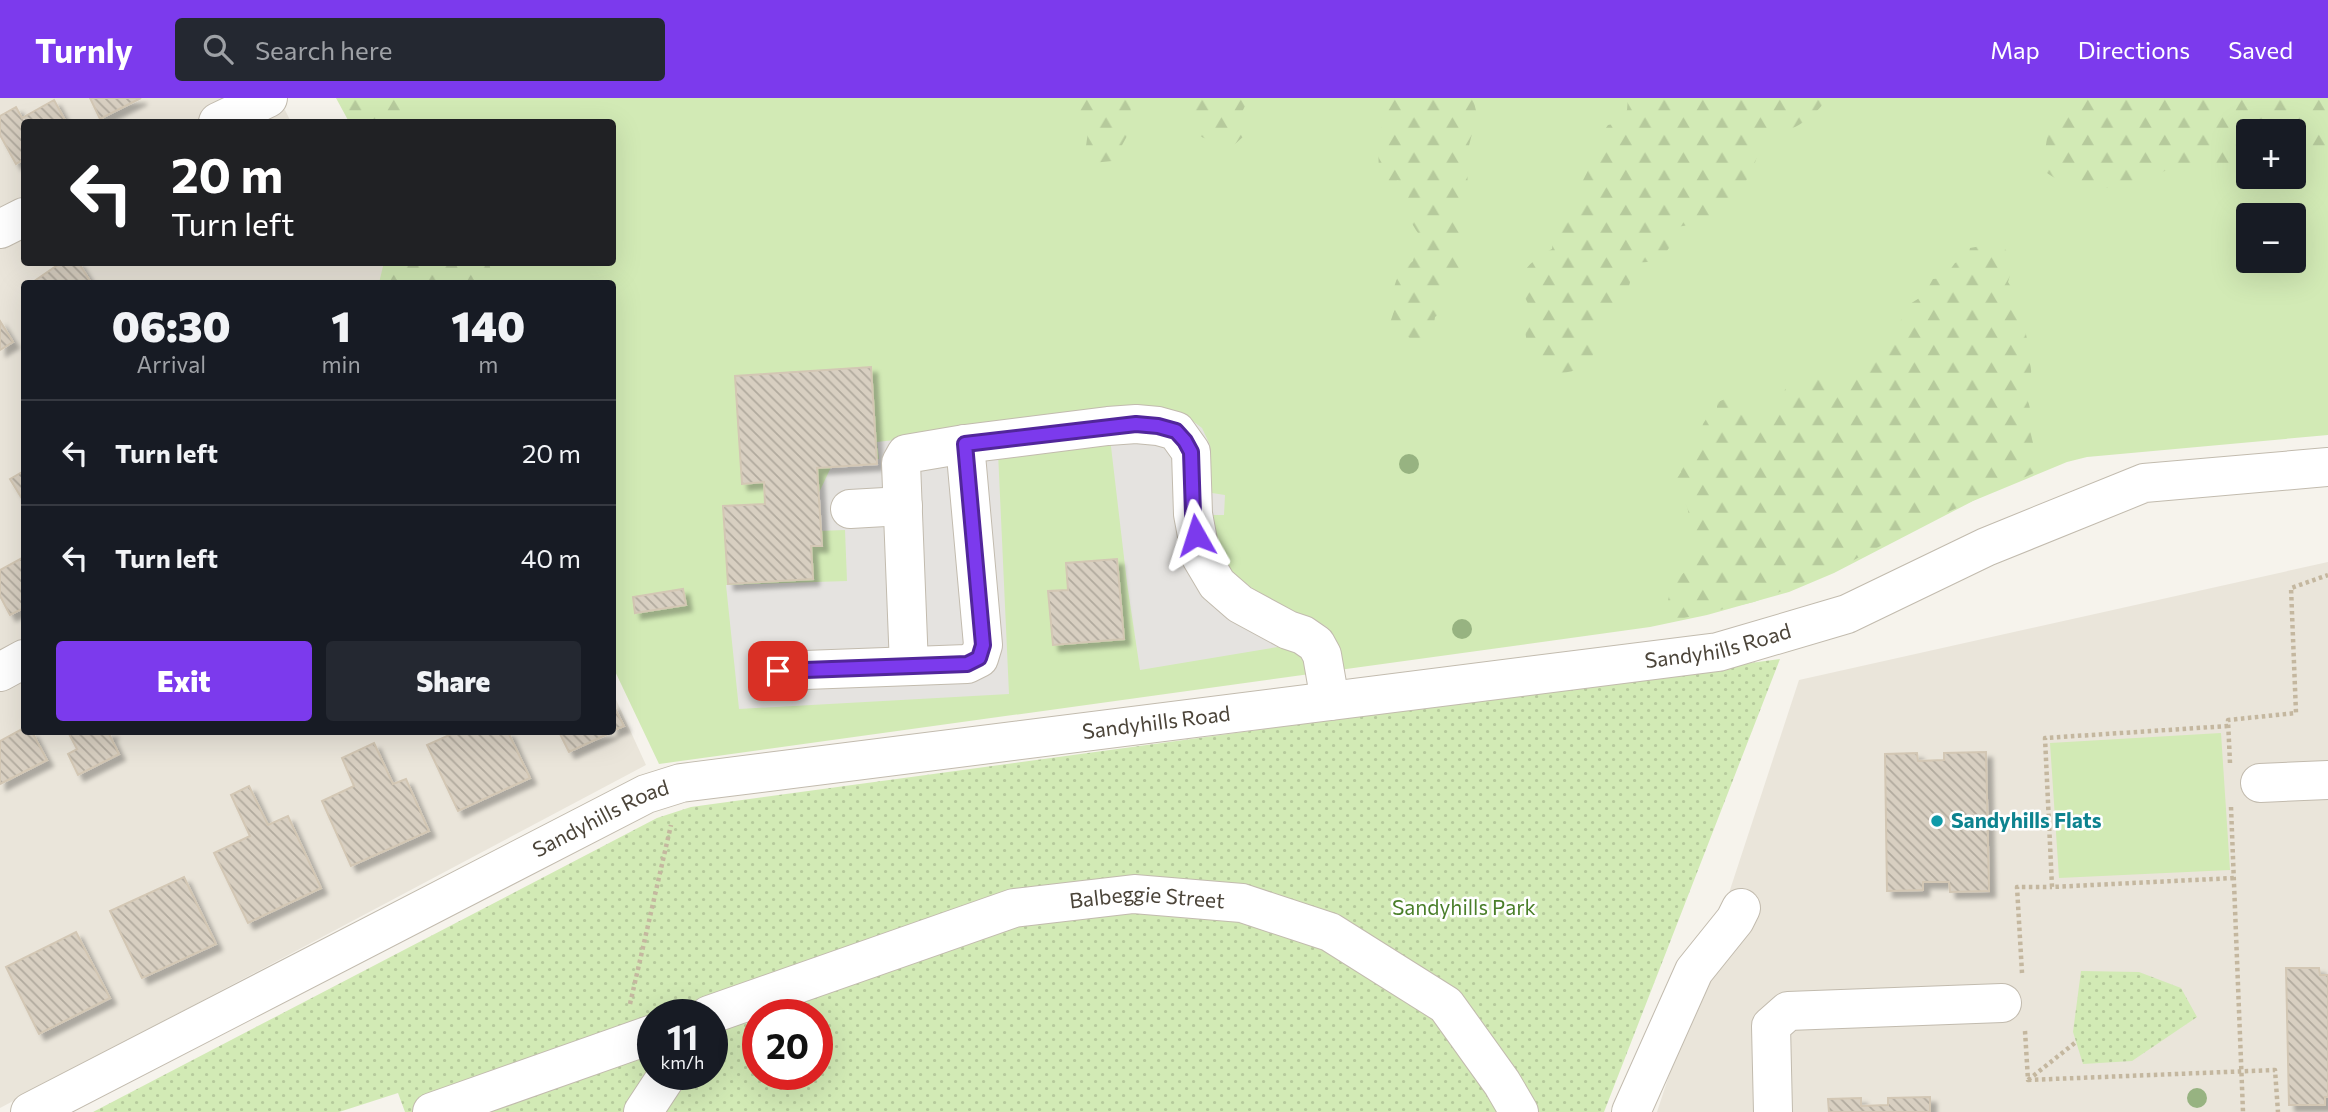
<!DOCTYPE html>
<meta charset="utf-8">
<style>
:root{--surface:#171b24;--page:#242831;--text:#f1f3f6;--muted:#9ea1a6;--line:#363941;--accent:#7c3aed}
body{margin:0;font-family:Commissioner,sans-serif;background:var(--page);color:var(--text);height:100vh;display:flex;flex-direction:column;font-size:26px;white-space:nowrap}
*{box-sizing:border-box;margin:0}
p{font-size:23px;color:var(--muted)}
.icon{flex:none;width:38px;height:38px;fill:none;stroke:currentColor;stroke-width:2;stroke-linecap:round;stroke-linejoin:round}
.map{position:relative;flex:1;overflow:hidden}
.details{position:absolute;left:21px;top:182px;width:595px;height:455px;display:flex;flex-direction:column;background:var(--surface);border-radius:7px;box-shadow:0 7px 28px #0002}
.details>*{flex:none}
.hud{position:absolute;left:21px;top:21px;width:595px;height:147px;border-radius:7px;box-shadow:0 7px 28px #0002;background:#202124;color:#fff;overflow:hidden}
.controls{position:absolute;left:2236px;top:21px;display:grid;gap:14px}
.controls a{display:grid;place-items:center;width:70px;height:70px;border-radius:7px;background:var(--surface);box-shadow:0 7px 28px #0002;font-size:35px}
.speed{position:absolute;left:637px;top:901px;display:flex;gap:14px;font-size:35px;font-weight:700;text-align:center}
.speed>*{display:grid;place-content:center;width:91px;height:91px;border-radius:50%;background:var(--surface);box-shadow:0 7px 28px #0002;line-height:1}
.speed small{font-size:18px;font-weight:400}
.speed .limit{border:10px solid #d22;background:#fff;color:#111}
.pin{position:absolute;display:grid;place-items:center;width:60px;height:60px;color:#fff;margin:-30px;border-radius:14px;box-shadow:0 4px 10px #0006}
.me{position:absolute;width:77px;margin:-38px;rotate:354deg;stroke-linejoin:round;filter:drop-shadow(0 0 5px #0008)}
.turn{display:flex;align-items:center;gap:24px;height:147px;padding:0 35px;font-size:32px}
.turn .icon{width:91px;height:91px;stroke-width:2.5}
.turn b{display:block;font-size:49px;line-height:60px}
.eta{display:flex;justify-content:space-evenly;align-items:center;height:119px;text-align:center}
.eta b{font-size:42px;font-weight:800;line-height:49px}
.primary-button{display:flex;gap:14px;margin-top:auto;padding:14px 35px}
.primary-button a{flex:1;height:80px;border-radius:7px;background:var(--accent);color:#fff;font-size:28px;font-weight:800;line-height:80px;text-align:center}
.primary-button a+a{background:var(--page);color:var(--text)}
ul{padding:0;list-style:none}
li{display:flex;align-items:center;gap:21px;height:105px;padding:0 35px;border-top:2px solid var(--line)}
li div{flex:1}
li b{display:block;font-size:26px}
li em{font-style:normal}
header{display:flex;align-items:center;gap:42px;box-sizing:border-box;height:98px;padding:0 35px;background:var(--accent);color:#fff}
header strong{font-size:33px}
nav{display:flex;gap:38px;margin-inline-start:auto;font-size:24px}
.search{width:490px;height:63px;background:var(--page);display:flex;align-items:center;gap:18px;box-sizing:border-box;padding:0 24px;border-radius:7px;color:var(--muted);font-size:26px}
.map>svg:first-child{display:block}
.residential{fill:#eae5da}
.grass{fill:#d2eab5;fill-rule:evenodd}
.forest{fill:url(#forest-firs)}
.park{fill:url(#park-dots);fill-rule:evenodd}
.parking{fill:#e5e3e0}
.building{fill:url(#building-back-hatch);stroke:#d3c7b4;stroke-width:2;filter:url(#shadow)}
.lines{fill:none;stroke-linecap:round;stroke-linejoin:round}
.minor-casing{stroke:#c2bbae;stroke-width:40}
.path{stroke:#c4b79f;stroke-width:4.5;stroke-dasharray:3.5 3.5;stroke-linecap:butt}
.minor{stroke:#fff;stroke-width:38}
.tree{fill:#97b381}
.route-casing{stroke:#51269a;stroke-width:18}
.route{stroke:#7c3aed;stroke-width:12}
.culture-dot{fill:#0f9aa8;stroke:#fff;stroke-width:2.5}
.labels{text-anchor:middle;stroke-width:5;stroke-linejoin:round;paint-order:stroke}
.street-label{font-size:21px;fill:#4b4439;stroke:#fff}
.culture-label{font-size:21px;font-weight:bold;fill:#0d838f;stroke:#fff;text-anchor:start}
.park-label{font-size:21px;fill:#4a7f2a;stroke:#fff}
</style>
<header>
<strong>Turnly</strong>
<div class="search"><svg class="icon" aria-label="search" viewBox="0 0 24 24"><circle cx="10" cy="10" r="6"/><path d="M15 15l6 6"/></svg>Search here</div>
<nav><a>Map</a><a>Directions</a><a>Saved</a></nav>
</header>
<div class="map">
<svg width="2328" height="1014" viewBox="0 0 2328 1014">
<defs>
<pattern id="forest-firs" width="22" height="20" patternUnits="userSpaceOnUse" patternTransform="scale(1.75)"><rect width="22" height="20" fill="#d2eab5"/><path d="M5 1l3.5 6h-7zM16 11l3.5 6h-7z" fill="#b6ca9c"/></pattern>
<pattern id="park-dots" width="8" height="8" patternUnits="userSpaceOnUse" patternTransform="scale(1.75)"><rect width="8" height="8" fill="#d2eab5"/><path d="M2 2h.1M6 6h.1" fill="none" stroke="#b6ca9c" stroke-width="1.8" stroke-linecap="round"/></pattern>
<pattern id="building-back-hatch" width="6" height="6" patternUnits="userSpaceOnUse" patternTransform="scale(1.75)"><rect width="6" height="6" fill="#d8cfc1"/><path d="M-1 5l2 2M0 0l6 6M5-1l2 2" fill="none" stroke="#b1aa9e"/></pattern>
<filter id="shadow"><feDropShadow dx="6" dy="6" stdDeviation="2" flood-color="#0004"/></filter>
</defs>
<rect width="100%" height="100%" fill="#f6f3ec"/>
<path class="residential" d="M0,0H279L291,24H24V164L411,165L421,185L24,186V634H612L613,595L646,667L0,1010Z
M2328,464V1014H1657L1799,582Z"/>
<path class="grass" d="M342,0H2328V337L2087,359L2067,364L1973,403L1834,475L1789,494L1707,517L1650,529L659,666L613,569L612,186L429,185L420,165L612,164V24H354ZM2249,33H2294V79H2249ZM2249,117H2294V163H2249Z
M2221,635L2230,772L2059,780L2050,645Z"/>
<path class="forest" d="M336,0H404L411,24H349Z
M1080,0H1130L1132,29L1121,49V56L1112,63L1093,65L1085,55L1088,34L1078,12Z
M1194,0H1249L1242,14L1244,38L1234,47C1221,47 1209,43 1198,37L1193,14Z
M1383,0H1473L1477,17L1467,55L1468,108L1459,131L1463,161L1458,179L1448,189L1443,213L1435,219C1433,235 1428,240 1411,241L1407,238L1399,241L1391,240L1388,231L1399,198L1394,191C1396,178 1403,171 1413,163L1418,135C1408,121 1403,108 1411,92L1403,89L1398,82L1393,85L1386,84L1379,78L1378,42L1382,29L1386,26L1387,18Z
M1628,0H1828C1809,25 1792,33 1762,40C1753,85 1726,123 1677,129C1672,152 1660,169 1634,163C1630,191 1627,205 1599,216C1597,229 1600,242 1595,253C1583,282 1539,282 1529,252C1527,245 1524,233 1526,226C1527,223 1530,219 1530,216C1531,206 1523,199 1521,190C1518,172 1538,158 1552,151C1555,129 1559,127 1579,119L1575,98L1595,59L1598,41L1608,27L1618,25L1627,12Z
M2060,0H2328V64L2318,65L2310,62L2294,71V33H2249L2242,65L2235,71H2206L2173,67C2167,71 2161,76 2154,79C2120,93 2071,97 2042,71L2050,22L2059,13Z
M1992,146C2013,149 2014,166 2008,184L2014,194L2011,207L2021,212L2028,246L2025,257C2036,271 2030,283 2024,297C2035,311 2028,325 2032,341C2035,354 2041,361 2036,374L1926,424L1833,473L1754,504L1671,523C1663,503 1671,484 1687,472L1689,463L1695,457H1705L1709,460C1711,450 1711,444 1707,436C1683,437 1692,423 1687,409C1683,401 1678,392 1675,383L1681,374V368L1698,342L1703,326L1708,318L1717,313V305C1730,296 1741,301 1754,306L1751,329L1756,335L1765,333L1768,320L1786,290C1795,291 1800,288 1802,280C1822,273 1825,274 1845,280L1847,274L1858,271L1868,256L1880,246L1890,243L1897,237L1900,224L1910,206L1924,197L1933,181L1944,180L1955,165L1968,159L1970,150Z
M384,164L489,165L494,185H379Z"/>
<path class="park" d="M1780,561L1604,1014H405L398,995L339,1014H93L657,720L691,709ZM653,917H712V976H653ZM758,917H817V976H758Z
M2081,873L2139,874L2181,890L2197,919L2132,963L2083,966L2073,934Z"/>
<path class="parking" d="M1145,313L1174,314L1186,318L1202,330L1210,347L1212,395L1225,397L1224,417H1212L1217,447L1223,461L1233,475L1263,499L1294,515L1317,523L1327,529L1338,548L1344,571L1306,566L1301,556L1284,548L1140,572L1127,485L1110,340L998,354L1009,596L739,611L726,487L847,483L845,432L818,433L815,403L833,365L879,361L877,344Z"/>
<path class="building" d="M90,0H141L100,21Z
M54,2L66,24H24V61L16,66L0,37V18L16,9L22,20Z
M62,164H78L92,186H30Z
M0,223L13,244L0,252Z
M871,269L877,366L817,370L822,448H811L813,481L728,486L723,408L765,406L764,384L742,386L735,278Z
M24,373V404L10,381Z
M24,459V510L10,517L0,498V472Z
M1117,461L1124,541L1053,547L1048,493L1068,492L1066,465Z
M683,491L686,507L635,515L633,499Z
M612,605L624,628L612,633Z
M24,630V634H32L47,662L0,686V643Z
M68,634H113L109,636L119,656L78,677L68,656L77,651Z
M456,634H508L530,680L458,713L427,647Z
M559,634H612L569,654Z
M374,645L393,686L406,681L429,733L351,768L322,703L354,688L342,660Z
M1986,654L1989,793L1950,794L1949,784H1923V792L1887,793L1885,656L1917,655L1918,663L1944,662V655Z
M249,688L268,727L288,718L321,790L248,825L214,755L250,738L231,697Z
M184,779L216,846L142,880L110,813Z
M76,834L110,900L39,936L6,869Z
M2286,870H2319L2320,877H2328V999H2325V1007H2289Z
M1930,999V1014H1829L1828,1001L1861,1000V1008L1888,1007V1000Z"/>
<g class="lines">
<defs>
<g id="minor">
<path d="M218,24L268,0"/>
<path d="M0,131L24,119"/>
<path d="M850,411L903,408"/>
<path d="M909,568L901,365L906,356L965,346L1108,328L1136,326L1158,328L1176,333L1191,354L1193,416L1201,459L1217,486L1240,506L1288,532L1303,537L1316,546L1322,557L1330,603"/>
<path d="M778,573L967,566L979,560L983,547L965,346"/>
<path d="M0,574L24,561"/>
<path d="M2260,685L2328,682"/>
<path id="s1" d="M709,917L1014,810L1134,796L1242,805L1330,834L1446,907L1502,985L1519,1014"/>
<path id="s2" d="M30,1014L646,696L681,685L1718,554L1847,516L1986,449L2144,385L2328,369"/>
<path d="M432,1014L653,936"/>
<path d="M643,1014L668,976"/>
<path d="M1631,1014L1694,873L1735,822L1741,810"/>
<path d="M1773,1014L1771,928L1788,913L2002,905"/>
</g>
</defs>
<use href="#minor" class="minor-casing"/>
<path class="path" d="M2228,628L2045,640L2052,789L2234,780
M2230,665L2228,622L2296,615L2291,490L2328,477
M2231,709L2243,1014
M2022,875L2017,789H2052
M630,906L671,727
M2025,933L2028,982L2275,972L2278,1014
M2028,982L2076,944"/>
<use href="#minor" class="minor"/>
</g>
<g class="tree">
<circle cx="1409" cy="366" r="10"/>
<circle cx="1462" cy="531" r="10"/>
<circle cx="2197" cy="1000" r="10"/>
</g>
<g class="lines">
<defs>
<path id="route" d="M778,573L967,566L979,560L983,547L965,346L1136,326L1158,328L1176,333L1185,343L1191,354L1193,416L1196,437"/>
</defs>
<use href="#route" class="route-casing"/>
<use href="#route" class="route"/>
</g>
<circle class="culture-dot" cx="1937" cy="723" r="7"/>
<g class="labels">
<g class="street-label">
<text dy="7" stroke="none"><textPath href="#s2" startOffset="1776">Sandyhills Road</textPath></text>
<text dy="7" stroke="none"><textPath href="#s2" startOffset="1209">Sandyhills Road</textPath></text>
<text dy="7" stroke="none"><textPath href="#s2" startOffset="642">Sandyhills Road</textPath></text>
<text dy="7" stroke="none"><textPath href="#s1" startOffset="457">Balbeggie Street</textPath></text>
</g>
<g class="culture-label">
<text x="1951" y="730">Sandyhills Flats</text>
</g>
<g class="park-label">
<text x="1464" y="817">Sandyhills Park</text>
</g>
</g>
</svg>
<div class="controls">
<a>+</a>
<a>−</a>
</div>
<div class="speed"><div>11<small>km/h</small></div><div class="limit">20</div></div>
<div class="pin" style="left:778px;top:573px;background:#d93025"><svg class="icon" aria-label="arrive" viewBox="0 0 24 24"><path d="M6 21V4h12l-3 4 3 4H6"/></svg></div>
<svg class="me" style="left:1196px;top:437px" viewBox="-20 -20 40 40"><path d="M0-17L14 15 0 8-14 15z" fill="#7c3aed" stroke="#fff" stroke-width="4"/></svg>
<div class="hud">
<div class="turn"><svg class="icon" aria-label="left" viewBox="0 0 24 24"><path d="M17 20v-9H6M10 6l-5 5 5 5"/></svg><div><b>20 m</b>Turn left</div></div>
</div>
<section class="details">
<div class="eta">
<div><b>06:30</b><p>Arrival</p></div>
<div><b>1</b><p>min</p></div>
<div><b>140</b><p>m</p></div>
</div>
<ul>
<li><svg class="icon" aria-label="left" viewBox="0 0 24 24"><path d="M17 20v-9H6M10 6l-5 5 5 5"/></svg><div><b>Turn left</b></div><em>20 m</em></li>
<li><svg class="icon" aria-label="left" viewBox="0 0 24 24"><path d="M17 20v-9H6M10 6l-5 5 5 5"/></svg><div><b>Turn left</b></div><em>40 m</em></li>
</ul>
<div class="primary-button"><a>Exit</a><a>Share</a></div>
</section>
</div>
